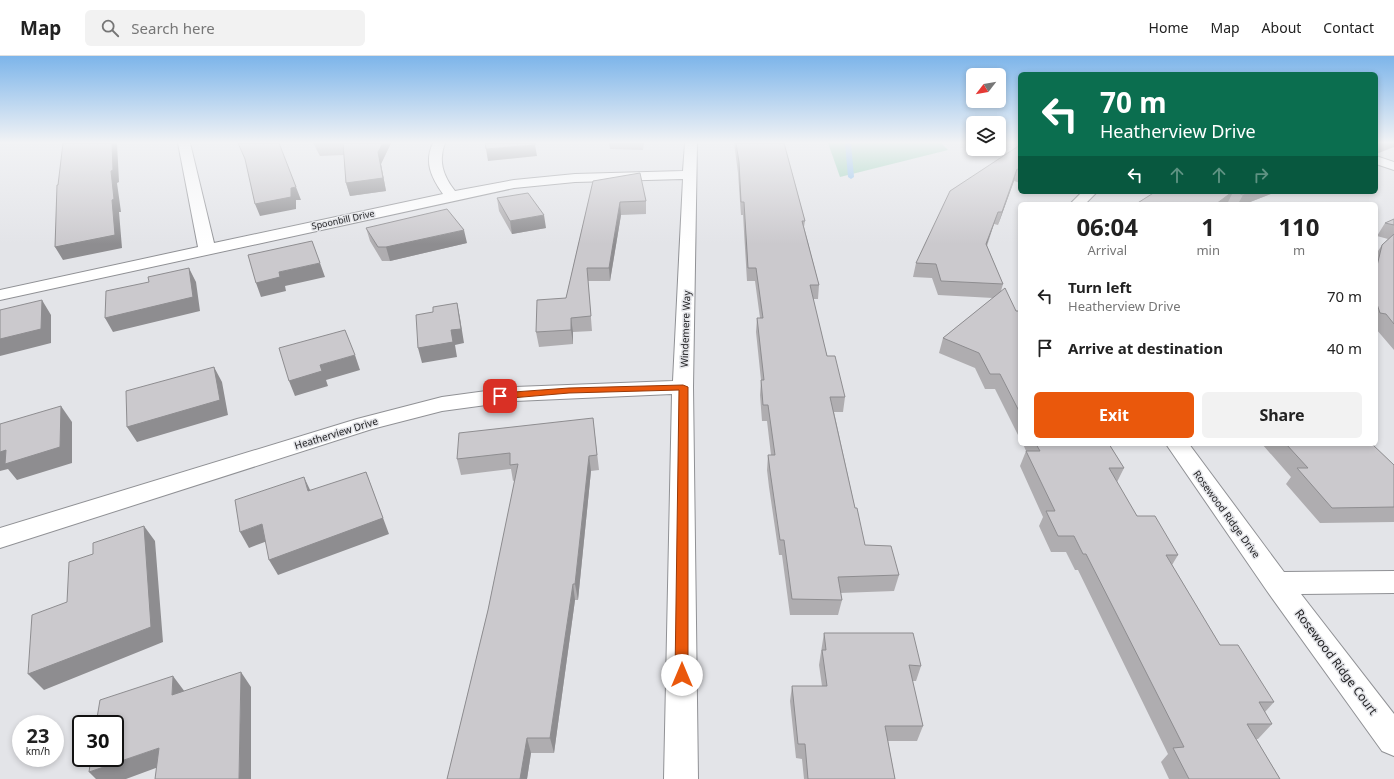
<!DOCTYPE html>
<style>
:root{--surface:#fff;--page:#f2f2f2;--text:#222;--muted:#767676;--line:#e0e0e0;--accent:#ea580c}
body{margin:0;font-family:"Noto Sans",sans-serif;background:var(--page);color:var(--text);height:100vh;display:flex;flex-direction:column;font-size:15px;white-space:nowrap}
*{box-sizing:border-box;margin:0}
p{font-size:13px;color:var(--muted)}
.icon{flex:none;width:22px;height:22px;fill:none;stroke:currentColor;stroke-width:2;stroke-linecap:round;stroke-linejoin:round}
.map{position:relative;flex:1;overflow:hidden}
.sheet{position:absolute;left:1018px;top:146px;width:360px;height:244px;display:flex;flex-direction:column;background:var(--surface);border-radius:6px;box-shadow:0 2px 6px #0003}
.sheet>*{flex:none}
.guide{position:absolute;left:1018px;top:16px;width:360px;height:122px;border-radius:6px;box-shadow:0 2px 6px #0003;background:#0b6e4f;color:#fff;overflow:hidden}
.needle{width:26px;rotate:239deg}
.controls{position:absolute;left:966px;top:12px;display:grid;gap:8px}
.controls a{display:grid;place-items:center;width:40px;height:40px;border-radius:6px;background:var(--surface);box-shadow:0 2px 6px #0003;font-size:20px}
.speed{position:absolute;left:12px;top:659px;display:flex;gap:8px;font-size:20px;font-weight:700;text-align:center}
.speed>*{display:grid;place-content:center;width:52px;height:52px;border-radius:50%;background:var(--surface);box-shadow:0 2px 6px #0003;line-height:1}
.speed small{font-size:10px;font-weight:400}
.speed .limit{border:2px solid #111;border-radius:6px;background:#fff;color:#111}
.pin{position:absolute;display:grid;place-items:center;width:34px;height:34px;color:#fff;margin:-17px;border-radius:8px;box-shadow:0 2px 6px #0006}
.me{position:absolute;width:44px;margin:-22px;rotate:0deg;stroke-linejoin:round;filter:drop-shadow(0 0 3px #0008)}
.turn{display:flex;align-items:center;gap:14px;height:84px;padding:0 16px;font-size:18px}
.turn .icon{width:52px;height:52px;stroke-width:2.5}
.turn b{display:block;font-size:28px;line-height:34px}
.lanes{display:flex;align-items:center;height:38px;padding:0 16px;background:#0003;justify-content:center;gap:20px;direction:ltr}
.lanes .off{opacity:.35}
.eta{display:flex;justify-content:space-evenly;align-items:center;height:68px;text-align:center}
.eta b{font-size:24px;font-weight:700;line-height:28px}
.button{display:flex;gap:8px;margin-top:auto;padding:8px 16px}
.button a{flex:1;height:46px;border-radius:6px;background:var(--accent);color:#fff;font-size:16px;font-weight:700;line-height:46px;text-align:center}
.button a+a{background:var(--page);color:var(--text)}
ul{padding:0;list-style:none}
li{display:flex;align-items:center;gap:12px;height:52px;padding:0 16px}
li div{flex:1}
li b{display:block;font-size:15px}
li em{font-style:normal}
header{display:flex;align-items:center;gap:24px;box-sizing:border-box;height:56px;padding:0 20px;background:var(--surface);border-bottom:1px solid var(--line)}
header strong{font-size:19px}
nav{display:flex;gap:22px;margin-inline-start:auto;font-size:14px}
.search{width:280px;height:36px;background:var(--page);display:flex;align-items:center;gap:10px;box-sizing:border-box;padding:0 14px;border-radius:6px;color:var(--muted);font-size:15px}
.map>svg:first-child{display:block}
.green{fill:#8dccaf}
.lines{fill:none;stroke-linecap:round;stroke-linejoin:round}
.stream{fill:#7db7ec;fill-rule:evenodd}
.minor-casing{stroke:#909195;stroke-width:2}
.minor{fill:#fff;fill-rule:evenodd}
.wall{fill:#afadb0}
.shaded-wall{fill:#8e8d90}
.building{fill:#cbc9cd;stroke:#8e8d90}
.route{fill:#ea580c;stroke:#983908}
.labels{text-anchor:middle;stroke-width:3;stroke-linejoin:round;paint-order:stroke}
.far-street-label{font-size:9px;fill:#222224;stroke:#e3e4e8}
.street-label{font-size:10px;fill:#222224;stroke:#e3e4e8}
.near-street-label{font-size:12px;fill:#222224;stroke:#e3e4e8}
</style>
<header>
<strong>Map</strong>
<div class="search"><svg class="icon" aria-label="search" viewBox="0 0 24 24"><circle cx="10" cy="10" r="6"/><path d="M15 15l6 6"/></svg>Search here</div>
<nav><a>Home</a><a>Map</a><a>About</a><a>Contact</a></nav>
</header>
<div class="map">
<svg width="1394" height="723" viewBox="0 0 1394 723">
<rect width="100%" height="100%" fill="#e3e4e8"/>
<path class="green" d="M828,87H941L948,94L840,121Z"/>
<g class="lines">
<path class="stream" d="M845,87H851L854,121L851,123L848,121Z"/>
<defs>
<path id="minor" d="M178,87H190L214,187L443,138C431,121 424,106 433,87H445C438,105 443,120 455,135L514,124L575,118L683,115L685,87H697L693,331L698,723H664L672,338L515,345L442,355L372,373L0,492V472L357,363L442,341L515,331L673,325L683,123L575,126L514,132L0,244V234L198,191Z
M1376,100L1394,106V114L1376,108Z
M1082,136H1097L1085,148H1070Z
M1166,388H1189L1284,516L1394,515V537L1301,538L1394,658V700L1382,695L1267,535Z"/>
</defs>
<use href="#minor" class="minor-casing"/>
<use href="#minor" class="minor"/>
</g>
<path class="wall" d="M313,87H391L381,108L386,135L350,140L346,127L344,99L320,100Z
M609,87H644L643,94L610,93Z
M734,87H784L805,165L804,171L819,229L818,243H813L827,300L845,341L843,356H834L855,452L865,489L899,519L894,535L840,537L842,544L838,559H790L782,499H779L769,431L767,414L768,399H771L767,365H762L760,339L761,324L756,276L757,262H760L755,225H747L743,159H741L738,117Z
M1020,89V127L1014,125L998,169L994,168L987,190L1003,228L1001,235L1016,255H1020V383L995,333H985L975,312L939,297L943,282L993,242L938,239L932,222L913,221L916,207Z
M593,125L646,145V158L621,159L610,225H588L592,275L573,276V288L539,291L536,276L566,242Z
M1155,136H1276L1245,148H1136Z
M497,142L546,172L512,178L499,155Z
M1394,163V294L1376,273V198L1382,189L1388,183L1377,180L1385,167Z
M366,172L467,187L390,205H382L370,185Z
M593,362L599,414L591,415L578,544H575L554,697H531L527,723H447L488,554L515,424L513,425L511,413L461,419L457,403Z
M1023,388H1109L1124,412L1117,426L1137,460L1178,499L1172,509L1220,589L1274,646L1265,656L1272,668L1258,683H1256L1280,723H1169L1161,706L1168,698L1078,514H1075L1066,496H1051L1039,470L1043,461L1020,410L1026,395Z
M1262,388H1372L1394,409V466L1320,467L1286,428L1291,421Z
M824,577L921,610L916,625H912L923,670L917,685H888L895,723H804L802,703L796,702L790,645L792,630H822L819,609Z"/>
<path class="shaded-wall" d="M112,87H117L119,126L117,127L121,156H119L122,192L63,204L55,191L112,144L111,115Z
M383,87H391L381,108L386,135L350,140L346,127Z
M1381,87H1394V91L1376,98V89Z
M535,89L537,100L488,105L486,93Z
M1017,113L1014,125L998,169L1002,156Z
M296,131L301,144H296V153L260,160L255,148L291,132Z
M1232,136H1233L1227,148H1216Z
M1250,136H1276L1245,148H1238L1243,139Z
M620,146L621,159L610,225L609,212Z
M998,156L994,168L982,201L986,188Z
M544,159L546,172L512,178L510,165Z
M464,174L467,187L390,205L386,191Z
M320,207L325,221L285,230L286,235L261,241L256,227L279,216Z
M189,212L196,226L200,255L113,276L105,262Z
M42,244L51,259V287L0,300V283Z
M457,247L460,262L464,287L455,289L457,301L422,307L418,292L451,274Z
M571,262L573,276V288L571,274Z
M355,299L360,314L326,324L328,330L295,340L289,325L320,309Z
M214,311L222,326L228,359L137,386L127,371Z
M61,350L72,366V407L17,424L8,413L0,415V396Z
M589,400L591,415L578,544L575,528Z
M366,416L389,478L278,519L269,504Z
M304,421L311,436L308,435Z
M262,468L270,484L249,492L240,476Z
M144,470L155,485L163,586L44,634L28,618Z
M573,528L575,544L554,697L550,682Z
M241,616L251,631V723H239Z
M173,620L185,636L172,639Z
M527,682L531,697L527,723H520Z
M159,692L172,706L126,723H96L89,716Z"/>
<path class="building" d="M63,87H112L113,114L111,115L114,143L112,144L115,179L55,191L57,129H58Z
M238,87H279L296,131L291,132V141L255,148L245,103Z
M316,87H383L378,96L383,122L346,127L343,87L317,88Z
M485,87H535V89L486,93Z
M736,87H784L805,165H802L819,229H810L827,300H835L845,341H830L855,452H857L865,489L891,490L899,519L838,521L842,544L792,543L784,484H780L770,415L768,399H775L768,349H763L761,324H764L757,262H763L756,212H748L744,146H741L739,106Z
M1020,89V114L1017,113L1002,156H998L986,188L1003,228L941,225L936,208L916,207L950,135Z
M640,117L646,145L620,146L609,212H587L591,260L571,262V274L536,276L537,244L566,242L593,125Z
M1155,136H1232L1216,148H1209L1207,147L1206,148H1136Z
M1236,136H1250L1243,139Z
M528,137L544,159L510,165L497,142Z
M447,153L464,174L386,191H378L366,172Z
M1394,163V169L1385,167Z
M1394,178V268L1386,258L1380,257L1376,245V214L1382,189Z
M312,185L320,207L279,216L280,221L256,227L248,199Z
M189,212L193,241L105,262L106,235L149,226L148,221Z
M1005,232L1016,255H1020V357L1000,318H990L979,297L943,282Z
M42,244L41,273L0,283V254Z
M457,247L461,273L451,274L453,286L418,292L416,259L433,256V251Z
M345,274L355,299L320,309L322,315L289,325L279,292Z
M214,311L220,344L127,371L126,335Z
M61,350L60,391L5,408L6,394L0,396V368Z
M593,362L597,399L589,400L575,528H573L550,682H527L520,723H447L488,554L518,408L510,409V397L457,403L459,377Z
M1036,388H1109L1124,412H1109L1137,460H1155L1178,499H1166L1220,589H1238L1274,646H1259L1272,668H1247L1280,723H1189L1173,692L1184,691L1086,498H1083L1074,480H1058L1046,455H1055L1026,395H1040Z
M1286,388H1372L1394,409V451L1332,452L1297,412H1308Z
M366,416L383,462L269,504L262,468L240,476L235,444L304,421L308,435Z
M144,470L151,571L28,618L32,559L67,546L69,506L93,498V487Z
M824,577H913L921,610L909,609L923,670H885L895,723H808L805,688H798L792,630H827L822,594H826Z
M241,616L239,723H155L159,692L89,716L91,702H115V668H96L100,644L173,620L172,639Z"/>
<linearGradient id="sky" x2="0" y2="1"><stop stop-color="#7db5ea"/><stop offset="0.46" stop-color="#f2f3f5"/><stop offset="1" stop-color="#f2f3f5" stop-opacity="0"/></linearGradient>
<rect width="1394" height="188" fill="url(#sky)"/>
<path class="route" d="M683,329L688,331V619L686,623L682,625L677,623L675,619L679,334L569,337L500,343L496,340L500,337L569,332Z"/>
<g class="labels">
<g class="far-street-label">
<text transform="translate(343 164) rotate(-12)" y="3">Spoonbill Drive</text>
</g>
<g class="street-label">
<text transform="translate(685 273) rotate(-88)" y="4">Windemere Way</text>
<text transform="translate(336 377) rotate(-17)" y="4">Heatherview Drive</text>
<text transform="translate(1227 458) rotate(54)" y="4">Rosewood Ridge Drive</text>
</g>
<g class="near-street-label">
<text transform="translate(1336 606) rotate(53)" y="4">Rosewood Ridge Court</text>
</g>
</g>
</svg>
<div class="controls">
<a><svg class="needle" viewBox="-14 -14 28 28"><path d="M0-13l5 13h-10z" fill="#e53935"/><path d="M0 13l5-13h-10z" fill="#767676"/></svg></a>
<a><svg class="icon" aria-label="layers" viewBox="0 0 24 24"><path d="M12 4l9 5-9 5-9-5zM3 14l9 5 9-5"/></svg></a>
</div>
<div class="speed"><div>23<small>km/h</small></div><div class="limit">30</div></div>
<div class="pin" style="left:500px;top:340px;background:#d93025"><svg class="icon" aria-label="arrive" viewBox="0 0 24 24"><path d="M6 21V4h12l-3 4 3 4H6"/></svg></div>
<svg class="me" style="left:682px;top:619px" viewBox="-20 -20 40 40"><circle r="19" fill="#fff"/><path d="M0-13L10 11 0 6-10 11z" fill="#ea580c"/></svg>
<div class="guide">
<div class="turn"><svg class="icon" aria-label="left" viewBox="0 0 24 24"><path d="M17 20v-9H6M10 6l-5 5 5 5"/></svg><div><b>70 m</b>Heatherview Drive</div></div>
<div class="lanes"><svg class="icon" aria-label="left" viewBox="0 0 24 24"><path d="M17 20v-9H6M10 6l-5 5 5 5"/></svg><svg class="icon off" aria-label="ahead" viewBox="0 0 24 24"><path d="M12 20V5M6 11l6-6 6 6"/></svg><svg class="icon off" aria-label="ahead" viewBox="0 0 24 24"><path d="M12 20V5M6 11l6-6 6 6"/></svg><svg class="icon off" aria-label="right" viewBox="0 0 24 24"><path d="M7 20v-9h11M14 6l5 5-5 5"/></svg></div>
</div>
<section class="sheet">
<div class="eta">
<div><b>06:04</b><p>Arrival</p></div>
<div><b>1</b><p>min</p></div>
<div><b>110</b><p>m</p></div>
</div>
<ul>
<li><svg class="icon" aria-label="left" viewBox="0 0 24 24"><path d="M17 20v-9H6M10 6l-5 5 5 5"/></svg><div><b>Turn left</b><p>Heatherview Drive</p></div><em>70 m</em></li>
<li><svg class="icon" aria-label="arrive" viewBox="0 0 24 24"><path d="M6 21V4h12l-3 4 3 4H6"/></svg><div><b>Arrive at destination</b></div><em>40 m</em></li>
</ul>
<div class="button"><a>Exit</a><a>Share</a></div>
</section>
</div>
